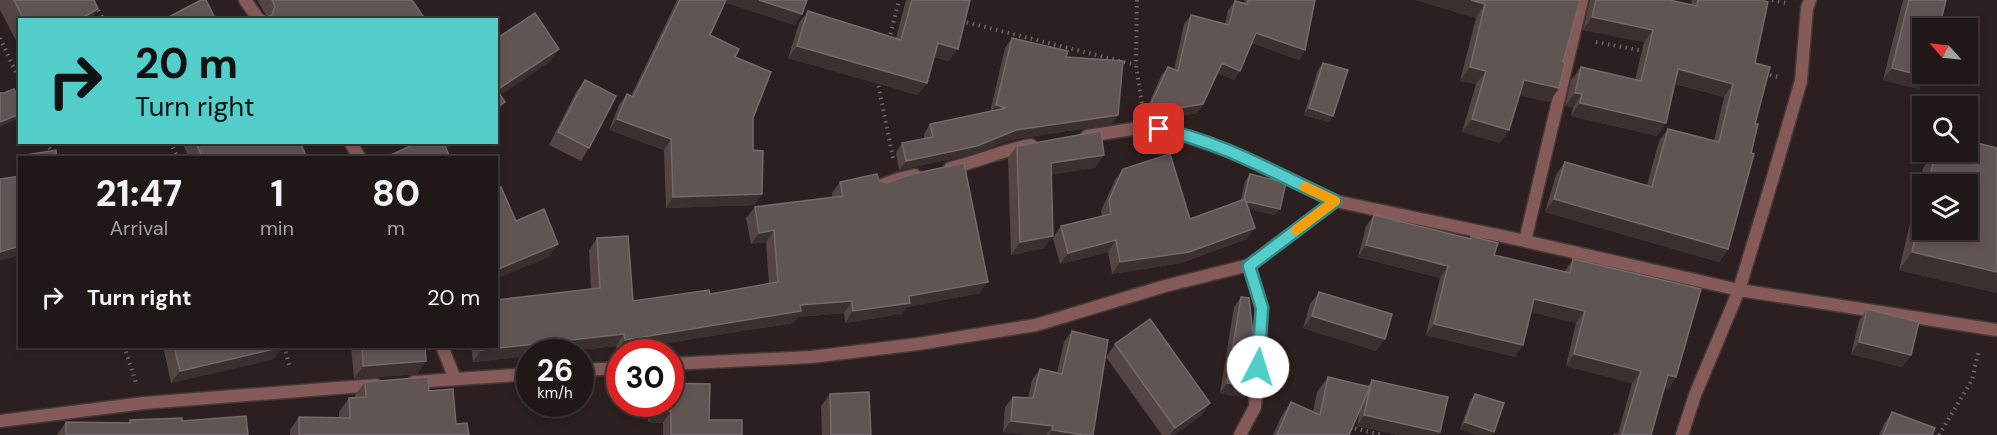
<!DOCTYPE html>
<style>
:root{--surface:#201817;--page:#282120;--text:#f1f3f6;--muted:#a2a0a1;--line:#3d3736}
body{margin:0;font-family:"DM Sans",sans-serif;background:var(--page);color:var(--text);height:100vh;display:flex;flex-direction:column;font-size:22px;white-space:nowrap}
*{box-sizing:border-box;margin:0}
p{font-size:20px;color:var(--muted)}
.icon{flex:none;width:33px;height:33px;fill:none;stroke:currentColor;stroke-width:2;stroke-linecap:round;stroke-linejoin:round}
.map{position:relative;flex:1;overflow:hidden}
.drawer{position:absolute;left:18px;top:156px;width:480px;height:192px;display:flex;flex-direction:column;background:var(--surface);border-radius:0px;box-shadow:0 3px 9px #0003,0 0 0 2px var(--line)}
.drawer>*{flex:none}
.banner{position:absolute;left:18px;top:18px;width:480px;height:126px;border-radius:0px;box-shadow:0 3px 9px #0003,0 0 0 2px var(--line);background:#53cdca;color:#111;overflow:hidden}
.needle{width:39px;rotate:297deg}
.controls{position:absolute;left:1912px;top:18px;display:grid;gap:12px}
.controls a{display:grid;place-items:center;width:66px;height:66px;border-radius:0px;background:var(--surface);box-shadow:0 3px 9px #0003,0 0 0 2px var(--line);font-size:30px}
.speed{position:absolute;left:516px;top:339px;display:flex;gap:12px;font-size:30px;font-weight:700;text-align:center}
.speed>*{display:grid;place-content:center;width:78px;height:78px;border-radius:50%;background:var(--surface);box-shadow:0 3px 9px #0003,0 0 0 2px var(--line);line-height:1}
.speed small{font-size:15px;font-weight:400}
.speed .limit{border:9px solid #d22;background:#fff;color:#111}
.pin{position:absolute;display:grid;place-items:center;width:51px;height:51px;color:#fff;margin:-26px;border-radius:12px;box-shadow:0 3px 9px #0006}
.me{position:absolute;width:66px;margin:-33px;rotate:5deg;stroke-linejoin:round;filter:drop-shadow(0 0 4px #0008)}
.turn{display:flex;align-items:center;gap:21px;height:126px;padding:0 18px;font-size:27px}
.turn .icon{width:78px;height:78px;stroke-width:2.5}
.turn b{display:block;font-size:42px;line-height:51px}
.eta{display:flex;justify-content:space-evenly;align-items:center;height:102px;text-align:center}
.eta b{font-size:36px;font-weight:800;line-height:42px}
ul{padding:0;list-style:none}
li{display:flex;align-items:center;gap:18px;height:78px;padding:0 18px}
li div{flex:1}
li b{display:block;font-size:22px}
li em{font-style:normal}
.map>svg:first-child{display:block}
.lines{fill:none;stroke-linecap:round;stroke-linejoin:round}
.minor-casing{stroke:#453a39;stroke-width:15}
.path{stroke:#706665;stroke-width:4;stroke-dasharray:1.5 4.5;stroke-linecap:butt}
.minor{stroke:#855a59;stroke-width:12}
.wall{fill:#524544;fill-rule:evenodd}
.shaded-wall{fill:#3c302f}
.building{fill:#615554;stroke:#766a69;stroke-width:1.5}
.route-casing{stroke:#368583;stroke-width:15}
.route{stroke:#53cdca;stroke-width:10}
.slow{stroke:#f59e0b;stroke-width:10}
</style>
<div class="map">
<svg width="1997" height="435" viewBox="0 0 1997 435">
<rect width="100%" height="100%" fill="#2b201f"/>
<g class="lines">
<defs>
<path id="minor" d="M245,0L259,20
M1087,136L1146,127L1173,132L1234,153L1335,201
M350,142L360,158
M950,168C978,162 1003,150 1031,145
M877,187L898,179L915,175
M1525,241L1582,0
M442,346L455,379
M670,364L811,357L918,344L1036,325L1165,286L1249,265L1335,201L1525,241L1739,290L1997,330
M580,370L620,368
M414,382L530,374
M0,421L144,403L376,385
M1240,435L1255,407L1262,308L1249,265
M1682,435L1695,395L1739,290L1766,201L1801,81L1807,8L1810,0"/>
</defs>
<use href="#minor" class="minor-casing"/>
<path class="path" d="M92,0L104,20
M1137,0L1136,65L1142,105
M1772,0L1786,3
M961,21L1136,65
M0,38L20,81
M889,40L899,0
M1596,42L1644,51
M1764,74L1780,77
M879,80L878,84L893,158
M47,142L54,158
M170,142L178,158
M124,346L136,383
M284,346L290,368
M1349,427L1383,435
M1939,435L1972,380L1979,349"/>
<use href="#minor" class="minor"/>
</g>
<path class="wall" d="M0,0H94L91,20H20V48L0,10Z
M257,0H412L423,16L421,20H254L267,17Z
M677,0H807L795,25L725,2L710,35L735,57L753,118V150L762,194L754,205L666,208L664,150L609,130L619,105L627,94L631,96Z
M906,0H970L949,61L934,57L918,95L788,58L799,23L808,11L896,38Z
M1245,0H1315L1305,50L1299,60L1252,43L1234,80L1218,73L1203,104L1197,113L1154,120L1142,119L1161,76L1168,67L1174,70L1184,24L1191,15L1225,24L1228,10L1235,1L1244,3Z
M1416,0H1580L1563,62L1559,88L1549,102L1520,95L1509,130L1500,143L1462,132L1476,84L1460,81L1476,18Z
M1590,0H1669L1691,5L1692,0H1761L1755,63V124L1728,249L1719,262L1545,212L1556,175L1565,162L1647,185L1659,141L1668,129L1714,141L1724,97L1675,84L1666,123L1657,136L1571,116L1573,107L1565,106L1571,80L1581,67L1635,80L1644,42L1583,30Z
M1903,0H1946L1919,89L1883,80Z
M1012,38L1066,57L1118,115L1112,124L1010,140L971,155L899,170L896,153L902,143L924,138V134L930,124L990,112L1005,48Z
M1323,63L1333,116L1328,122L1304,115L1318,70Z
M585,80L589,148L581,161L549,145L576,92Z
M182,142H300L307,158H189Z
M1973,142L1997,148V293L1899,270L1923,168L1935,152H1943L1963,156L1967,152H1968V150ZM1923,184H1968V230H1923Z
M1017,146L1095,168L1051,174L1044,248L1011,255L1008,158Z
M1123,169L1190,219L1241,200L1245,181L1250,174L1275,215L1248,209L1247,239L1181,263L1112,274L1108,252L1060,264L1053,238L1061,226L1102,216L1101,211L1115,180Z
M879,181L980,293L907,307L901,314L845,323L844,313L798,317L793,323L617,351L616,346L557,352H530V356L473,362L471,346H496L591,289L589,250L597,238L633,301L710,294L769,284L766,242L751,244L746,218L755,207L832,197V193L840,182Z
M1374,215L1470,239L1471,236L1494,255L1564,272L1573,259L1676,377L1668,389L1664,388L1651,435H1613L1614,433L1618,434L1632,383L1566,366L1576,323L1531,312L1515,357L1426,335L1440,278L1358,257L1366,226Z
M1319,292L1376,351L1303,328L1310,304Z
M1241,297L1252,387L1245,398L1220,393L1234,307Z
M1867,309L1911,355L1902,367L1851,354L1859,321Z
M1072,331L1093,435H1028L1003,432L1005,407L1013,397L1028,398L1032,380L1040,369L1057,373L1064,342Z
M1115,344L1202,415L1174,435H1162L1106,357Z
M163,346H283L274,359L171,383Z
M351,346H425L426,361L417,374L354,379Z
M1328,377L1367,387L1372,380L1438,435H1398L1357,426L1361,406L1349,435H1273L1281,417L1291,402L1313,412L1317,392Z
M365,382L429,391L456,424L469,435H290V430L299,417L339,418V412L349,398H355V395Z
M830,394L871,435H822L821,406Z
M1475,394L1492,435L1460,429L1470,401Z
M648,404H670L742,435H663V423L648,422Z
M1892,412L1932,435H1879L1884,424Z
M130,420L182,421L248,435H57L66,422L127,423Z"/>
<path class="shaded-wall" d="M724,0H759L802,14L795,25L722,2Z
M1416,0H1471L1485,4L1476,18Z
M98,9L91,20H78Z
M1592,17L1653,30L1644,42L1583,30Z
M1256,33L1305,50L1299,60L1250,42Z
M938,43L958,49L949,61L929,55Z
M797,46L927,83L918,95L788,58Z
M559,49L550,62L496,98V91Z
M1222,63L1240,71L1234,80L1216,72Z
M1470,67L1486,71L1476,84L1460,81Z
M1892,68L1927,77L1919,89L1883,80Z
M1678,69L1733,84L1724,97L1669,82Z
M1524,80L1559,88L1549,102L1515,94Z
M1575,93L1582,94L1573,107L1565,106Z
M505,102L496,114V108Z
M1580,103L1666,123L1657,136L1571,116Z
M1203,104L1197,113L1154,120L1142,119L1148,110Z
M996,105L1006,108L989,115Z
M1309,108L1333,116L1328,122L1304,115Z
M20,114L19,118L0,127V122Z
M1118,115L1112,124L1010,140L971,155L899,170L906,161L1016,130Z
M617,119L671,139L664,150L609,130Z
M1472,119L1509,130L1500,143L1462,132Z
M445,142H456L435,157Z
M1104,155L1095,168L1042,176L1051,163Z
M762,194L754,205L666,208L673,197Z
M1554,199L1728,249L1719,262L1545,212Z
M1244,200L1280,209L1275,215L1239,207Z
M1255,228L1247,239L1181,263L1112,274L1120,262Z
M774,230L766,242L751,244L759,233Z
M1053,236L1044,248L1011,255L1020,242Z
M1116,240L1108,252L1060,264L1068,253Z
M558,244L549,257L496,279V270Z
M1366,245L1448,266L1440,278L1358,257Z
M20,246V255L0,261V252Z
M1912,252L1997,272V293L1899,270Z
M988,282L980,293L907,307L901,314L845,323L853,311L909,296Z
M1534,299L1585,311L1576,323L1526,311Z
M852,301L844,313L798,317L793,323L617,351L625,340L800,305Z
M1312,316L1385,339L1376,351L1303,328Z
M1434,324L1523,345L1515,357L1426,335Z
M624,334L616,346L557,352H530V356L473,362L481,350Z
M1859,342L1911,355L1902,367L1851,354Z
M283,347L274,359L171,383L180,371Z
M1574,354L1641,371L1632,383L1566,366Z
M426,361L417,374L354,379L363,366Z
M1668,375L1676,377L1668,389L1660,387Z
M1227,383L1252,387L1245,398L1220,393Z
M1210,403L1202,415L1174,435H1170L1175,428Z
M656,411H671L663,423L648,422Z
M1364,415L1440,432L1438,435H1398L1357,426Z
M1011,421L1053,426L1046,435H1028L1003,432Z
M1465,422L1494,432L1492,435H1476L1460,429Z
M1052,430L1083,435H1049Z"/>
<path class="building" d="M14,0H94L98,9L78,20H24Z
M201,0H206L216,20H163Z
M272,0H412L423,16L418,20H254L261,15L267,17L272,15L275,6Z
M680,0H726L710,35L739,49L735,57L771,72L753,118V150L763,151L762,194L673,197L671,139L617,119L627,94L633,97Z
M759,0H807L802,14Z
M912,0H970L958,49L938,43L927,83L797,46L808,11L901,40Z
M1248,0H1315L1305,50L1256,33L1240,71L1222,63L1203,104L1160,111L1148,110L1168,67L1178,71L1191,15L1229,25L1235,1L1247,4Z
M1471,0H1580L1563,62L1565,63L1559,88L1524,80L1509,130L1472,119L1486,71L1470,67L1485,4Z
M1596,0H1669L1697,6L1698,0H1761L1768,2L1755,63L1770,67L1755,124H1758L1751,153L1754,154L1728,249L1554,199L1565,162L1652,187L1668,129L1719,142L1733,84L1678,69L1666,123L1580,103L1582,94L1575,93L1581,67L1641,81L1653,30L1592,17Z
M1909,0H1946L1939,28H1923V74H1928L1927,77L1892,68Z
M535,13L559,49L497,90L505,102L496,108V39Z
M1012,38L1068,51L1066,57L1123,61L1118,115L1016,130L977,146L906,161L902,143L933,137L930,124L1006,108L996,105Z
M1323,63L1348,70L1333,116L1309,108Z
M585,80L616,96L589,148L558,132Z
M14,89L20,101V114L0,122V93H4Z
M1101,131L1104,155L1051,163L1053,236L1020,242L1017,146Z
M195,142H300L307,158H203Z
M419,142H445L444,143L450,158H392L391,155Z
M1973,142L1997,148V272L1912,252L1923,204V230H1968V184H1928L1936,152H1943L1970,158Z
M56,150L57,158H27V155Z
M1170,154L1190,219L1245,199L1255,228L1189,252L1120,262L1116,240L1068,253L1061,226L1111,214L1109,200L1123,169Z
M964,163L988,282L909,296L910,303L853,311L852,301L800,305L801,311L625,340L624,334L481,350L480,346H496V300L600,288L597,238L628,236L633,301L709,290L710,294L778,282L774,230L759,233L755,207L843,196L840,182L877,174L879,181L887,183L908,175Z
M1250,174L1286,183L1280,209L1245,201L1244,199Z
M20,176V246L0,252V179Z
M501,187L516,221L544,209L558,244L496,270V189Z
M1374,215L1471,239V236L1498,243L1494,255L1570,273L1573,259L1701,289L1676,377L1668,375L1651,435H1622L1641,371L1574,354L1585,311L1534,299L1523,345L1434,324L1448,266L1366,245Z
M1319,292L1392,314L1385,339L1312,316Z
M1241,297L1249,298L1256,360L1252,387L1227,383Z
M1867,309L1919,322L1911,355L1859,342Z
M1150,319L1210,403L1175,428L1115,344Z
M1072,331L1108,340L1093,435H1083L1052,430L1053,426L1011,421L1013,397L1033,398L1040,369L1062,374Z
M174,346H283V347L180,371Z
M362,346H425L426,361L363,366Z
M428,377L429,391L453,389L456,424L467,423L469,435H299V417L350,418L349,398L366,397L365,382Z
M1328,377L1370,387L1349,435H1277L1291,402L1320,415Z
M1372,380L1448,397L1440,432L1364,415Z
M670,383L710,384L709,420H742V435H671V411H656V404H670Z
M869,392L871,435H831L830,394Z
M1475,394L1504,403L1494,432L1465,422Z
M1892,412L1935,428L1932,435H1883Z
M246,416L248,435H66V422L130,423V420L182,418V421Z"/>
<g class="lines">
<defs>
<path id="route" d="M1159,129C1221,141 1278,175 1335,201L1249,266L1262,308L1258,367"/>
</defs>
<use href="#route" class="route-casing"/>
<use href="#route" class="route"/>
<path class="slow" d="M1296,230L1335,201L1305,187"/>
</g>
</svg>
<div class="controls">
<a><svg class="needle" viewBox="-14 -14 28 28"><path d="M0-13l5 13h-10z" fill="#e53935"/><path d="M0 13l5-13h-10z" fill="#a2a0a1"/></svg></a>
<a><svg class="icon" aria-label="search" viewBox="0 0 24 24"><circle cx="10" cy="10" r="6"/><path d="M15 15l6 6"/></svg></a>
<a><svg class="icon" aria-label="layers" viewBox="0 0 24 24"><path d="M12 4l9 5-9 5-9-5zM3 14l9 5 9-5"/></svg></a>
</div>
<div class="speed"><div>26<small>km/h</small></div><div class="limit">30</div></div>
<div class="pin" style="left:1159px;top:129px;background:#d93025"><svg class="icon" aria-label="arrive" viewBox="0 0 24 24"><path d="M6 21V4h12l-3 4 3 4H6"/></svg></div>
<svg class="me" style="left:1258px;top:367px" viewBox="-20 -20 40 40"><circle r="19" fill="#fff"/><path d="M0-13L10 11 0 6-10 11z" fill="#53cdca"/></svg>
<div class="banner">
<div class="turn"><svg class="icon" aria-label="right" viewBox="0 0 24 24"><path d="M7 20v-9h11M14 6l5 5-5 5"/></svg><div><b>20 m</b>Turn right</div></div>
</div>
<section class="drawer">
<div class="eta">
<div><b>21:47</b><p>Arrival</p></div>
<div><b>1</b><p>min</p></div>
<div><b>80</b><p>m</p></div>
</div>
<ul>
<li><svg class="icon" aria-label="right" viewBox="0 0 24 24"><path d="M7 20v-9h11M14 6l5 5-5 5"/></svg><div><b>Turn right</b></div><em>20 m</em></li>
</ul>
</section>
</div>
